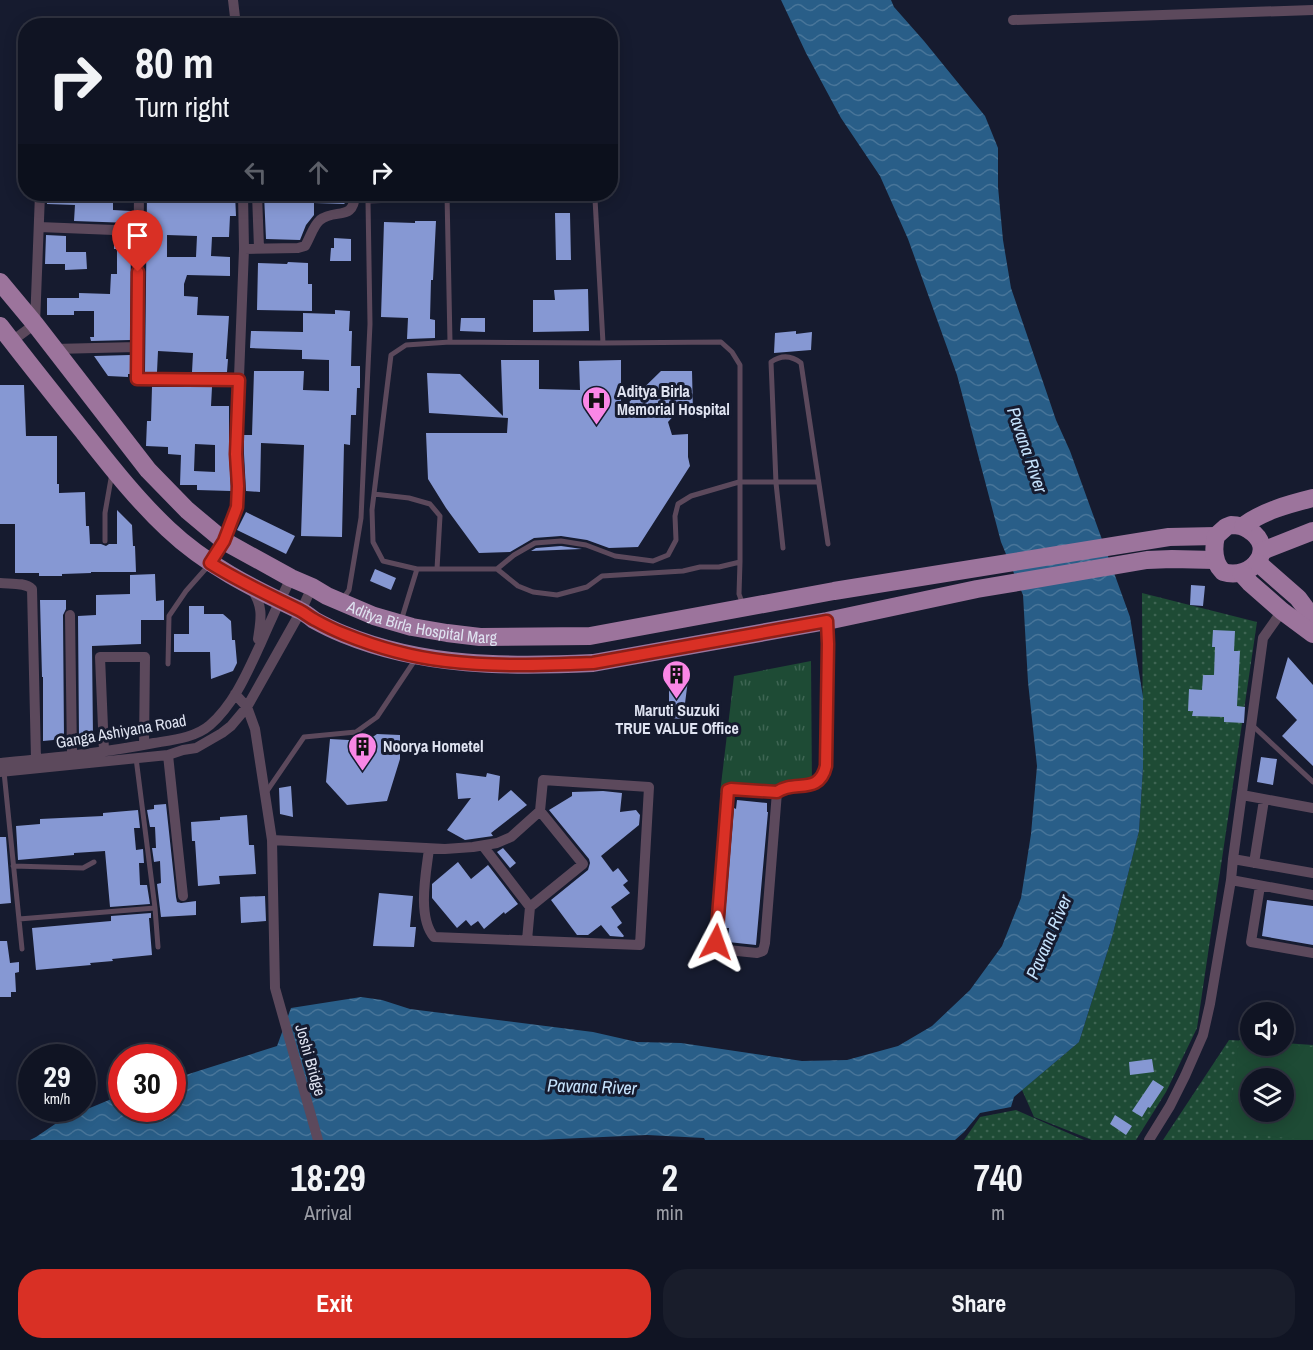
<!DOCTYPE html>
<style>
:root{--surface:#101423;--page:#191d2b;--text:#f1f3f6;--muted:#9c9ea6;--line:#303341;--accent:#d93025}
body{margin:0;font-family:"Archivo Narrow",sans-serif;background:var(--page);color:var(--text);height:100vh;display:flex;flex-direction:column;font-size:22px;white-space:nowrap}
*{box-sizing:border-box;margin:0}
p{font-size:20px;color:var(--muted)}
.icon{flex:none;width:33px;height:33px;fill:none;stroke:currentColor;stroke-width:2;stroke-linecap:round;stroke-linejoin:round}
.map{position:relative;height:1140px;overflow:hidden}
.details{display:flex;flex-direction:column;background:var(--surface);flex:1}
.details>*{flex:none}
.banner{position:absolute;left:18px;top:18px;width:600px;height:183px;border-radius:24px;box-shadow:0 3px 15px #0003,0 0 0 2px var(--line);background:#101423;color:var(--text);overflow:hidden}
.buttons{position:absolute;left:1240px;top:1002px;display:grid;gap:12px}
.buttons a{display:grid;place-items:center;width:54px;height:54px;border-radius:50%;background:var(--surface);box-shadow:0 3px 15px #0003,0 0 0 2px var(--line);font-size:30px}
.speed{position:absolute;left:18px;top:1044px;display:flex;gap:12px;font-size:30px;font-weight:700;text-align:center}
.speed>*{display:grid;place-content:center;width:78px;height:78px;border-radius:50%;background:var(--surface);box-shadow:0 3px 15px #0003,0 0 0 2px var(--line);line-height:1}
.speed small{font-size:15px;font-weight:400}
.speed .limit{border:9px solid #d22;background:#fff;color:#111}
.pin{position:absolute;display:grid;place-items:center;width:51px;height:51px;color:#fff;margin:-62px -26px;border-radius:50% 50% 50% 0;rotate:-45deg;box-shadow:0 0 6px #0007}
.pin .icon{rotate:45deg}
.me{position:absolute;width:66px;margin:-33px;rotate:4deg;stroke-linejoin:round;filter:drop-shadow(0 0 4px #0008)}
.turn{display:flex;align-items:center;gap:21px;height:126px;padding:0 18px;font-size:27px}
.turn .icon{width:78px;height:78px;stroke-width:2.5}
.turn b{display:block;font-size:42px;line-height:51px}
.lanes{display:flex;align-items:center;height:57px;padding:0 18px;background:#0003;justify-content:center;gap:30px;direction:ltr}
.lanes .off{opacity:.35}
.eta{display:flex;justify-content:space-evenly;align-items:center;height:102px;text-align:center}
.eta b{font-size:36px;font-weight:700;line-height:42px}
.action{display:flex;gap:12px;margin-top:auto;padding:12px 18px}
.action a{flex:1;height:69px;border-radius:24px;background:var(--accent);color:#fff;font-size:24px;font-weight:700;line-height:69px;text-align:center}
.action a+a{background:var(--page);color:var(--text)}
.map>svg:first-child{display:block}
.grass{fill:url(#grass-tufts)}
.park{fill:url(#park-dots);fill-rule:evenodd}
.garden{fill:#1e4b35;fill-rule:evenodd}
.water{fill:url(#water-waves)}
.building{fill:#8698d3;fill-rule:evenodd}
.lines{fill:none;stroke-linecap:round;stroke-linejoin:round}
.lane{stroke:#5c495c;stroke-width:5}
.street{stroke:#5c495c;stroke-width:10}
.primary{stroke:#9c749c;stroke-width:18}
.route-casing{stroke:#8d1f18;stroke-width:15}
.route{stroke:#d93025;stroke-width:10}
.labels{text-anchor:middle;stroke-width:6;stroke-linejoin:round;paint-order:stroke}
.poi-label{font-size:16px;font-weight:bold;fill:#dfe3f1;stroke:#161b2f;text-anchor:start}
.street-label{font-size:16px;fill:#dfe3f1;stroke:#161b2f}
.water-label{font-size:18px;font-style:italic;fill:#c6e3fd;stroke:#161b2f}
</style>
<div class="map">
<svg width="1313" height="1140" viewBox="0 0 1313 1140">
<defs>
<pattern id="grass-tufts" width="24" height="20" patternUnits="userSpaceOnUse" patternTransform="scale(1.5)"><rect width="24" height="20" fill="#1e4b35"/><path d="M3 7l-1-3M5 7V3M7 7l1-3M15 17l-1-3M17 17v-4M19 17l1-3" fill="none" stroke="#3e6553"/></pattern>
<pattern id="park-dots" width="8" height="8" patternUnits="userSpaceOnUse" patternTransform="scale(1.5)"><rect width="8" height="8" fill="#1e4b35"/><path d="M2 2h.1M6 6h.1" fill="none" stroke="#3e6553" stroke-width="1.8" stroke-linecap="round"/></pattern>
<pattern id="water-waves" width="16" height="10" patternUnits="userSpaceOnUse" patternTransform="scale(1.5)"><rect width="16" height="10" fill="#295e88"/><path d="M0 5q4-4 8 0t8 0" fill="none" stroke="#487599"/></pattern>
</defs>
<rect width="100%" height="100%" fill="#161b2f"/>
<path class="grass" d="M811,661L812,788L720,793L734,676Z"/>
<path class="park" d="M1142,593L1257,622L1197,1028L1166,1092L1136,1140H1092L1034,1117L1022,1090L1079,1042L1112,937L1139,831L1143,768Z
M1229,1040L1251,1041V1046H1284V1043L1313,1045L1312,1140H1163ZM1251,1078H1284V1112H1251Z
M1016,1110L1084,1140H964L980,1117Z"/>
<path class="garden" d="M1239,1040L1251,1042V1046L1284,1045L1313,1047V1140L1228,1133ZM1251,1078H1284V1112H1251Z"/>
<path class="water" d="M781,0H891L894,7L924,41L985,116L998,148V187L1003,240L1011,288L1056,420L1070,451L1130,617L1143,697V768L1139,831L1112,937L1079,1042L1014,1097L1011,1107L980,1113L964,1132L955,1140H705L704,1138L647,1135L537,1140H30L36,1137L61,1120L121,1095L122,1108H172L173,1079L277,1046L291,1008L361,997L382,1000L410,1009L593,1032L637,1042L681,1043L802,1061L847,1060L898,1046L932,1026L970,990L1002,946L1021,898L1031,834L1037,766L1028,682L1023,595L1001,542L957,375L908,239L880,176L841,118L806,53Z"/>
<path class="building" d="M47,194H113V210L131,211V223L74,221L75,205L47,204Z
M147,194H235L236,216H230L229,237H212L211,256L230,257V276L187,275L184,284V296L198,297L197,315L229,316L226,359H228L227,372H192L193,353L158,351L157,372H145ZM167,235L197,236L196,257H167Z
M264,194H346L345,203L344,204L314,203V215L306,225L300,240L266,239Z
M555,213H570L571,260H556Z
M415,221H436L433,280H431L430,319L435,320V338L407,339L408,318L381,317L384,222L415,223Z
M46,235L66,236V252H86L87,269L65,270V264H45Z
M114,237L131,238L130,340L91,341L90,337H94V311H74V315H47V298H79V293L110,294L111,274H117V249H114Z
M334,238L351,239V261H330L331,248H334Z
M288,262L308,263V284H312V311L257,310L258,263L287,264Z
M588,289L589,331L533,332V300H555L554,290Z
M335,310L350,311L349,331H352L351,366H360V388H357L356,415H351L350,445L344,444L342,537L301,536L304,445L261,443L260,492L246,491L244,454V435H252L254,371H304L303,390L329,391V360L302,359V350L250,348L251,331L303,332V313L335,314Z
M461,318H485V332L460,331Z
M796,331V334L812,332L811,350L774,353L775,333Z
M130,355V374H128V377L108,376L94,356Z
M501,360H539V389L580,390L579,361L621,360V410L661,371H692L693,413L677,412L668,422L672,435L688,434V457L690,466L638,547L609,548L587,540L561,536L534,538L510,552L479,553L446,508L428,479L426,433H507L508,418L429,413L427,373L460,374L503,416Z
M0,385H24L26,436H57V484H59V493L85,492L86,526H89L90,544H101L106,546L109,544H117V510L132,525L133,546H135L136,572H91V573L62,574V576H39V573H15V524H0Z
M152,387H212L211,406H229V454L231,491L197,490V485H180L181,455L168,454V447L146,446L147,421H151ZM195,444L215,445V472L194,471Z
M246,512L295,536L286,554L237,530Z
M561,546L582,549L531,551L536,548Z
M375,569L396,578L391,590L370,581Z
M155,574L156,601L164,600V620H141V644L92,646L93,738L79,739L78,616L96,615V595L130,594V575Z
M1191,585L1205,586L1203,606L1190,605Z
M40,600H66V609L63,615L64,739L43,741V677H42Z
M189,606H204V614H223L231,621L232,640H235L237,663L233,671L211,679L210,652H174V634H189Z
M1213,630L1235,631L1234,651H1240L1237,706L1245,707L1244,723L1224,722V717L1192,716L1193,711H1188L1189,689L1202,690L1203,675H1214L1215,647H1212Z
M1288,657L1313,685V766L1282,736L1297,720L1276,698Z
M669,680H688L683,719L669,718Z
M377,734L400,735V759L387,801L347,805L326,782L330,739L367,741Z
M1261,757L1277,759L1273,785L1257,782Z
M456,773L486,777L487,773L500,776L498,801L511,790L527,805L491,833L493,836L465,840L447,830L471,798L458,799Z
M291,786L293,817L280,814L279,788Z
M603,791L622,793L620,812L636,810L640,815L639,825L601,856L613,872L618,868L628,881L623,885L630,893L611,907L622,923L617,927L624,936L623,937L610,936L601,925L588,935H577L551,900L588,870L590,863L589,859L549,810L572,796V792Z
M737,800L767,803V812H768L756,945L728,942L729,928H724L734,808L736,809Z
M166,804L176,897L177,902L181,903L196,901V915L161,917L157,884L161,883L160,861L154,862L152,848H156L155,827H150L147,810L154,809V805Z
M138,810L140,828H134L136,850L143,849L144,863H139L140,885H147L150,904L110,907L105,851L74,853V855L18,860L16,826L40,824V819L103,816V813Z
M247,815L249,845H254L256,874L219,876L220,884L198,886L195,841H192L191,822L220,820V817Z
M0,837H6L11,903L0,904Z
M503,848L516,863L510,868L497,852Z
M458,862L471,879L488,865L518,904L505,914L504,912L484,929L478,921L471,926L466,920L457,928L432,898V884Z
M379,893L413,896L410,927H416L414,947L373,946Z
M265,896L266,921L241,923L240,897Z
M1267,900L1313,906V945L1262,936Z
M151,913V918H149L152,955L112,959L113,961L90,963L91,965L36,970L32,928L111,921V916Z
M0,941H7L10,963L19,962V972L15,973L16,992H11V997H0Z
M1152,1059L1154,1072L1130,1075L1129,1062Z
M1153,1080L1164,1087L1150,1108L1148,1107L1142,1117L1132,1111Z
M1115,1115L1132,1126L1126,1135L1110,1124Z"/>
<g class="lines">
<path class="lane" d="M447,194L450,342
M593,194L595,199L603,343
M374,494L409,498L430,504L440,516L437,569
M105,541V513L112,473
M783,548L776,483L771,362C781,355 791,355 801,363L828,544
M417,569L383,561L373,542L372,510L391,355L406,345L450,342L603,343L721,342L732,352L740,365V562L739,594L743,605
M497,569L518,586L533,592L557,595L587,587L602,576L683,571L700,567H719L740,562
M343,599L349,590L361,518L370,324L368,201L447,198
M401,621L417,569H497L514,555L535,543L561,541L586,545L615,556L653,561L668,555L676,540L675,516L678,504L691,496L739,482H818
M168,664L169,616L186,591L209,565
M1253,726L1313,782
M136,758L155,908L158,947
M4,772L22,949
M267,791L304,737L356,732L377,717L415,660
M13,866L83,868L94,862
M19,919L155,908"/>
<path class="street" d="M233,0L236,26
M1013,20L1313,10
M287,26H306
M139,194L137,379L239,380
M257,194L259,248
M39,227L139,231
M244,249L298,248L305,246C310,238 313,226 320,220C335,208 354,222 355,194
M12,341L35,324L40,194
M54,349L137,347
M210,563C220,547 233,526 237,507C241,490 238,471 236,454L244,249L243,194
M0,583C10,584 25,582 32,589L36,759
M251,588C264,607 261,619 258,639
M70,615L72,755
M235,694L247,707L255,729L272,840L275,988L318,1140
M104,751L100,657H145L144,745
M168,755L183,896
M0,763C51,758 103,753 154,743C172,740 195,738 210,725C234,704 247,673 260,645C270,622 280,600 291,578
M0,772L168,755L183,750L196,748L222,733L231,726L247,707L301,611L312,587
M777,792L731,789L728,791L715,942L716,947L718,949L757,953L763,951L765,943L777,792L781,788L818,782L822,779L826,766L828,644L827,621
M1242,795L1313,808
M272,840L445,849L473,847L497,843L511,837L540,811L543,780L649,787L640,945L434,937C417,917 426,873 429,849
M483,846L530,907
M1233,859L1313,873
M1254,863L1264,800
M1231,880L1313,895
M1260,886L1251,942L1313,953
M527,940L530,907L583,864L540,811
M1149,1140L1170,1106L1185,1076L1203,1035L1210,1004L1231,880L1233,859L1263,638L1282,611"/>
<g class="primary">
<path id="s1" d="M0,282L35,324L148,470L187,510L224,541L291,578L312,587L327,596L374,616L412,627L447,633L480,637L590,636L834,591L1144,541L1169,537L1216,536"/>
<path d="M0,326C27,361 54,395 82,430C109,464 136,499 168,529C206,565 252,588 299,610C304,612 309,616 314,620C323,625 333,630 343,634C423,667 508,667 593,663L827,621L977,589L1147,560L1172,559L1215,560"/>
<path d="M1231,525C1239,525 1243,526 1249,530C1278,548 1252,581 1223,572C1213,562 1213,549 1216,536L1226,527Z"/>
<path d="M1243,526C1263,511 1289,504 1313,498"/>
<path d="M1262,551L1313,531"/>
<path d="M1257,562L1298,598L1313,618"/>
<path d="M1241,573L1250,583L1282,611L1313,634"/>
</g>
</g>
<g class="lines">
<defs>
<path id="route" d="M138,272L137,379L239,380L236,454L238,486L237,507L224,541L210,563C238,581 269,595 299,610C305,613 309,617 315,620C324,625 334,630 344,634C376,647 411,657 446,661C494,667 544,665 593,663L827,621L828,644L826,766C819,796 794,779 777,792L731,789L728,790L716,942"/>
</defs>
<use href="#route" class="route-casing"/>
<use href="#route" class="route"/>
</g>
<defs>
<symbol id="hospital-pin" viewBox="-11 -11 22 30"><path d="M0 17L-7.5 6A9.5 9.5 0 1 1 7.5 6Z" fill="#fa87e6" stroke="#161b2f"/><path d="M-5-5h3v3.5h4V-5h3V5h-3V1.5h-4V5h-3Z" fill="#111"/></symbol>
<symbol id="building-pin" viewBox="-11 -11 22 30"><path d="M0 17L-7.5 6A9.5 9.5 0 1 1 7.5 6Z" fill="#fa87e6" stroke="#161b2f"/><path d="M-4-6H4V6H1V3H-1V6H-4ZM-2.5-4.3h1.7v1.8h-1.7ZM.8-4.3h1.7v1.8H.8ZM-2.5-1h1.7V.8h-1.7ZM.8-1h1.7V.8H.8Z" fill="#111"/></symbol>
</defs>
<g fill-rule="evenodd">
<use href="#hospital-pin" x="580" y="384" width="33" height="45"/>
<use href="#building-pin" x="660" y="658" width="33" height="45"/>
<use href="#building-pin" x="346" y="730" width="33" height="45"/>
</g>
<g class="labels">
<g class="poi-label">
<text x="617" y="397">Aditya Birla<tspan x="617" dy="18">Memorial Hospital</tspan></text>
<text x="677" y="716" text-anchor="middle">Maruti Suzuki<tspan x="677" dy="18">TRUE VALUE Office</tspan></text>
<text x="383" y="752">Noorya Hometel</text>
</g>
<g class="street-label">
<text dy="6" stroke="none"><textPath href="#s1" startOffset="560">Aditya Birla Hospital Marg</textPath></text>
<text transform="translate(121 731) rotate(-10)" y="6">Ganga Ashiyana Road</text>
<text transform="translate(311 1060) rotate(74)" y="6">Joshi Bridge</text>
</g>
<g class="water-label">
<text transform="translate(1027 450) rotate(71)" y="6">Pavana River</text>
<text transform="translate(1049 937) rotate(-67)" y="6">Pavana River</text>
<text transform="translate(592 1087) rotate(2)" y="6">Pavana River</text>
</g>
</g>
</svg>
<div class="buttons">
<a><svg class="icon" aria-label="sound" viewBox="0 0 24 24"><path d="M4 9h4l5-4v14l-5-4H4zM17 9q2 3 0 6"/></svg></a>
<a><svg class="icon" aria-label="layers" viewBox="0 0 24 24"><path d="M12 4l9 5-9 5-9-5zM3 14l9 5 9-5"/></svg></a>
</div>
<div class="speed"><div>29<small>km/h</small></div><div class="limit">30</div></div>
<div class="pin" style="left:138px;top:272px;background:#d93025"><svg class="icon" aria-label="arrive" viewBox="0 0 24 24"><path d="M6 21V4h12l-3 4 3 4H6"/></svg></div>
<svg class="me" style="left:716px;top:942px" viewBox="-20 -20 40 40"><path d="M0-17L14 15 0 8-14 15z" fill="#d93025" stroke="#fff" stroke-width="4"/></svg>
<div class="banner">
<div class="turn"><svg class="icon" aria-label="right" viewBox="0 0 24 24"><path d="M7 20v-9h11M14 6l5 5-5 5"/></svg><div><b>80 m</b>Turn right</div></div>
<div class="lanes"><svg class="icon off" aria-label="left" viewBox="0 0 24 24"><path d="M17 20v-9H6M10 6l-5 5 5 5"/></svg><svg class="icon off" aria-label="ahead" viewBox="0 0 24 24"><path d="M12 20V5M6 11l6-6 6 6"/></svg><svg class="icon" aria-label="right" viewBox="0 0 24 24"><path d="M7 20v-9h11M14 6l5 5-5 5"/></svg></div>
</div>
</div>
<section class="details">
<div class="eta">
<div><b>18:29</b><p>Arrival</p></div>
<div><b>2</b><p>min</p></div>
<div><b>740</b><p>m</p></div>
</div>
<div class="action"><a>Exit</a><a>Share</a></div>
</section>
